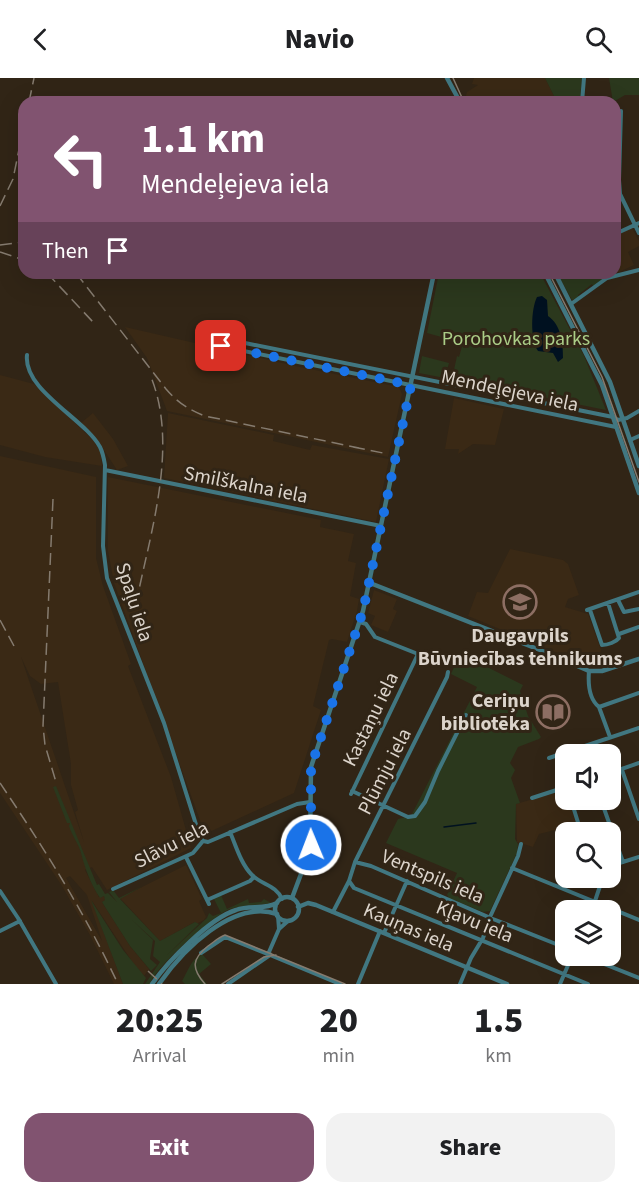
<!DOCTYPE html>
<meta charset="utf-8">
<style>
:root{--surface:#fff;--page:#f2f2f2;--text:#202124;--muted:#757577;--accent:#815370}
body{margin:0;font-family:"Source Sans 3",sans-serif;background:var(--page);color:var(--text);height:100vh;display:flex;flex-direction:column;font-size:22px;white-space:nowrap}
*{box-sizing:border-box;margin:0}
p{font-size:20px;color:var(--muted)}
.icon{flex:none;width:33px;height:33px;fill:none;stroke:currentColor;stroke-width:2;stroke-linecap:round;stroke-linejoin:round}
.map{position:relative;height:906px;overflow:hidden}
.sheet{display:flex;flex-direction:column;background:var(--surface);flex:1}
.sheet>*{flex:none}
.banner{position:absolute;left:18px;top:18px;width:603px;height:183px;border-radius:18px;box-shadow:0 6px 24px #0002;background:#815370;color:#fff;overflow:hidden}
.tools{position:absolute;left:555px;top:666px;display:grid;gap:12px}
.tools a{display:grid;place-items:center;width:66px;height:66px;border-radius:12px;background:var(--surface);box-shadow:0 6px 24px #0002;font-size:30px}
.pin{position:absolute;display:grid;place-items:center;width:51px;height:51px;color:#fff;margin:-26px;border-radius:12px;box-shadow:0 3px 9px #0006}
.me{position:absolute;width:66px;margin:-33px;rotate:359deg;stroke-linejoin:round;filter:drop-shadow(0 0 4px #0008)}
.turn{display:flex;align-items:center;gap:21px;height:126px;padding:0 24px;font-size:27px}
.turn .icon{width:78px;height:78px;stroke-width:2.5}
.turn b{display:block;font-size:42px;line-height:51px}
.then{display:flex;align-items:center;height:57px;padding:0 24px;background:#0003;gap:12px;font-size:22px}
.eta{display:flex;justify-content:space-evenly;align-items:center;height:102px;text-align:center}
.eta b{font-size:36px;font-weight:800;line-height:42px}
.action{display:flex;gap:12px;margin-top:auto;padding:12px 24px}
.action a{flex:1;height:69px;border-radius:18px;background:var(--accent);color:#fff;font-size:24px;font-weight:800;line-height:69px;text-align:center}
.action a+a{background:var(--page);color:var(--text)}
header{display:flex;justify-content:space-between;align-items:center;height:78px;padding:0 24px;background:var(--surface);font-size:27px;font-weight:800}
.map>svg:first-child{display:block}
.built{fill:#3a2915;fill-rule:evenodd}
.green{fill:#2b381d}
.water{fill:#001120}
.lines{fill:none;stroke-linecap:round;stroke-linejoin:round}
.stream{stroke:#001120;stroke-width:1.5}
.minor{stroke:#417781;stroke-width:4}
.tertiary{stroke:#417781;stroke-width:4.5}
.tram{stroke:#857b6f;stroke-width:1.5}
.rail{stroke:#857b6f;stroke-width:1.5;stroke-dasharray:12 6;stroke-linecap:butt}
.route{stroke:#1a73e8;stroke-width:10;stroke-dasharray:0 18}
.labels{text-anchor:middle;stroke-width:6;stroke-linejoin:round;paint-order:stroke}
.park-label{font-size:20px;fill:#abcd87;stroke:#312516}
.street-label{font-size:20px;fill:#dcd4cb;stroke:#312516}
.poi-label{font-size:20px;font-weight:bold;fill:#dcd4cb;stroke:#312516}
</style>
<header><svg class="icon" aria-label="back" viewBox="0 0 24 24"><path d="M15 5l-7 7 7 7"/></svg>Navio<svg class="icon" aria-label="search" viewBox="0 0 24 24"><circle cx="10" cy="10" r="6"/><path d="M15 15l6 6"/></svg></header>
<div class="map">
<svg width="639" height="906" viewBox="0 0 639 906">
<rect width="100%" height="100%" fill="#312516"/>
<path class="built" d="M474,0H545L557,24H466L465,21L467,14L478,7L472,6Z
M632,150L639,163V168L628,174L634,187L615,196V158Z
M125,249L295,288L399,309L402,316L388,379L167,333L147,280Z
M0,297L34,306L93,362L101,374L102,388L45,379L0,367Z
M454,320L504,331L495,367L473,366L458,376L459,371H445Z
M93,335L113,361L128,388L117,392L98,363L81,345Z
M168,335L274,357L273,363L310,372L312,367L389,381L376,444L164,400Z
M0,378L96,399V480L103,508L131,586L128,588L171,699L191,770L107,812L92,789L85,792L99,819L104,818L106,822L102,824L105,829L130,868L149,891L144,898L135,888L92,823L123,906H114L90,857L62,808L0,715ZM21,579L30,598L41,606L58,604L71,686V707L78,732L75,734L84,764ZM70,798L87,817L102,863L66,800Z
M108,399L321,442L320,449L354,456L348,483L356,485L350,518L359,521L357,533L347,564L332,561L329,562L313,628L321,632L294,715L205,756L114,505L108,473Z
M510,471L563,482L568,486L579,517L568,521L565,529L588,536L601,572L597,590L589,588L468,538L477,514L488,515Z
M374,512L397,521L393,531L397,533L388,554L371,547L375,538L368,535Z
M565,712L566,722H569L578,749L558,754L555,752L539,756L533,769L517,764L516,726Z
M186,787L202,821L199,823L206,839L204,842L196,846L195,844L160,863L120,820Z"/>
<path class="green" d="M545,0H582L580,23L557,24Z
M609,0H639V17H625L613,24Z
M615,193L616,194L615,196L593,208L592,206L578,217L579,219L572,222L557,195H615Z
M439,195H540L584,278L606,332L452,301L457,278L459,279L463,265L427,255Z
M422,278L449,285L445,300L419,295Z
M458,580L472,585L473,582L523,607L520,613L528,638L541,659L539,661L518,669L510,685L515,692L511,700L520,725L516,726L515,761L518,766L517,775L490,833L483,834L449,820L447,817L457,795L386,765L398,741L411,738L477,609L451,596Z
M56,708L97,807L99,806L105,816L108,815L117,824L109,814L113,812L119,820L143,808L120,821L160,863L195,844L199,846L166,878L207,840L209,835L213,838L221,835L214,821L221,817L227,831L248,821L249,825L261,824L264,821L271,825C259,828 244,826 230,831C212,838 154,891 150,906H145L160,884L153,878L155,863L131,841L153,862L150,881L157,887L151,893L130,868L105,829L102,824L105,822L104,818L100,820C90,805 85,790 81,775C79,766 72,758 69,748L70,745H67L53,709Z
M91,822L123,872L146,900L143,906H123Z
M202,876L211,886L199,896L207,906H185L182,903C188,893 191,881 202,876Z"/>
<path class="water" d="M542,218L547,222L548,238C561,247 563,264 563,280L558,284L553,275L538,273C530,261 531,231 537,219Z"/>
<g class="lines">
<path class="stream" d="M444,749L476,745"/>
<path class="minor" d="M582,24L584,0
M621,33L619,102L620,116L639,155
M615,156L639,145
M571,226L607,200L639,192
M205,265L616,349
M221,268L245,265L613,339L618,342L627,340L639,333
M27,277C23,312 85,341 100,369C103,375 104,381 105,387L103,468L107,500L164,645L199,756L203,763
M630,362L639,358
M105,392L381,448
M618,522L624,534L639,531
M587,532L639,514
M590,532L602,567C608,567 616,564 619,560L608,525
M619,556L639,549
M589,593C588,605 589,621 599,629L610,659
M448,594L447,599L355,784L349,803L354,810L588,906
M599,629L639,615
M549,680L639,650
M622,692L639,741
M610,695L639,685
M352,713L408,739L415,738L425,724L438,693L466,637
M351,716L418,576L375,559L366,546L360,544
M532,720L566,709
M571,722L581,754
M601,722L623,784
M230,754C236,768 241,786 252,797C262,807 276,807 282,821
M186,779L209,826
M355,784L371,788L493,841L566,870
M610,788L639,779
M512,790L639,842
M597,800L600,808
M113,811L193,775L203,763L208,764L297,726L310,724
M0,813L18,840L56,906
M207,822L250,803L254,799
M592,832L600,808L603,806L606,800
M333,834L349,803
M278,838L279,851
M0,853L20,843
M384,855L407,803
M201,875L225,859L270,877L269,874L279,851L288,843
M584,878L639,900
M228,906L270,877L340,906
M358,906L380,853
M460,906L471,880L483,860L490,839L518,778L521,766
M560,906L572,878"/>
<path class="tertiary" d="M447,0L460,24
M545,195L602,307L639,415
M555,195L610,304L639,388
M370,505L540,572L589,593H602L639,581
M275 831a12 12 0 1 1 24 0a12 12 0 1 1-24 0Z
M292,820L310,772L311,689L363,533L434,195
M298,829L308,825L316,827L507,906
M152,906C168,883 210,840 236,832C249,827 265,832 277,825
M159,906C182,873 232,821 277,836"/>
<path class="tram" d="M453,0L464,24
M549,195L602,299L639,404
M205,906C191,890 192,881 208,868C214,864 219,859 225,857L345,906
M222,906L264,879L276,877"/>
<path class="rail" d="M29,24L34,0
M0,128L13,101L24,47
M0,167L24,164
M0,174L24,182
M47,195L93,244
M76,195L166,311C177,324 189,332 205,338L359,370
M353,369L383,375
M53,421L43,648L45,667L56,704
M136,526C150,455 179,369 151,299
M0,542L14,568
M0,705C44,770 85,835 118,906
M148,893L162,906"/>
</g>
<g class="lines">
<path class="route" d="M221,268L411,307L363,533L311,689V767"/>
</g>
<defs>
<symbol id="university-ring" viewBox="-11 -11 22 22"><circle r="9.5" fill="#312516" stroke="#8d6e63" stroke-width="1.5"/><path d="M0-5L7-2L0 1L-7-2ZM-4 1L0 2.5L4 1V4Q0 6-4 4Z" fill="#8d6e63"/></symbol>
<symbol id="library-ring" viewBox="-11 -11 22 22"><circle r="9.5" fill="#312516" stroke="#8d6e63" stroke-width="1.5"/><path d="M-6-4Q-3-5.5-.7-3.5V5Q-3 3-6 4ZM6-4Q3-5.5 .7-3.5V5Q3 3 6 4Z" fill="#8d6e63"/></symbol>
</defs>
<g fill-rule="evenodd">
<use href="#university-ring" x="501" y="505" width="38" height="38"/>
<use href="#library-ring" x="534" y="615" width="38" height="38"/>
</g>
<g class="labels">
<g class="park-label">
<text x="516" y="267">Porohovkas parks</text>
</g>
<g class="street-label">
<text transform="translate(510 312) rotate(12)" y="7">Mendeļejeva iela</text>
<text transform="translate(246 406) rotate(11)" y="7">Smilškalna iela</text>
<text transform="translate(135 524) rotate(72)" y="7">Spaļu iela</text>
<text transform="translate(370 641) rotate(-64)" y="7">Kastaņu iela</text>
<text transform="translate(384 693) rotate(-63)" y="7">Plūmju iela</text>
<text transform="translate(171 766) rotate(-27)" y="7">Slāvu iela</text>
<text transform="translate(433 798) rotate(23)" y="7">Ventspils iela</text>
<text transform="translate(475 843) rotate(22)" y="7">Kļavu iela</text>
<text transform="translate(409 849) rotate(23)" y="7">Kauņas iela</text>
</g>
<g class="poi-label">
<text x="520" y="564">Daugavpils<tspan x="520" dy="23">Būvniecības tehnikums</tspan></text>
<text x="530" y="629" text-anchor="end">Ceriņu<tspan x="530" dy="23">bibliotēka</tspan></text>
</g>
</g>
</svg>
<div class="tools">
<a><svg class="icon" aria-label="sound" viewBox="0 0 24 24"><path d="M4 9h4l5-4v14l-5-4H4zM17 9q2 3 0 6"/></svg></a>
<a><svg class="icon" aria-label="search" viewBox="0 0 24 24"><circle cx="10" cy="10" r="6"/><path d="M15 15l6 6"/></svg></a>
<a><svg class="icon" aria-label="layers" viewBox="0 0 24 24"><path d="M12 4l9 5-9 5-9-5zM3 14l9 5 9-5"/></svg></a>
</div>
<div class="pin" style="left:221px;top:268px;background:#d93025"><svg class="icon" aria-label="arrive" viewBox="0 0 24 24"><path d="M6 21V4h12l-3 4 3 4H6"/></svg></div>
<svg class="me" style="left:311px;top:767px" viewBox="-20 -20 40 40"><circle r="17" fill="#1a73e8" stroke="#fff" stroke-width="3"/><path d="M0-11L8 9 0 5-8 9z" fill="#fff"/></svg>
<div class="banner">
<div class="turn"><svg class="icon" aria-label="left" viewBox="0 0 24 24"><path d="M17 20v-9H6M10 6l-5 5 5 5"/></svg><div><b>1.1 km</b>Mendeļejeva iela</div></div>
<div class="then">Then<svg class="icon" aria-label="arrive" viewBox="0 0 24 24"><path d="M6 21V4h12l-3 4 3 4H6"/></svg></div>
</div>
</div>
<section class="sheet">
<div class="eta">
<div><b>20:25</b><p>Arrival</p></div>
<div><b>20</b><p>min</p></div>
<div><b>1.5</b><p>km</p></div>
</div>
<div class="action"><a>Exit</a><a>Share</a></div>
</section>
